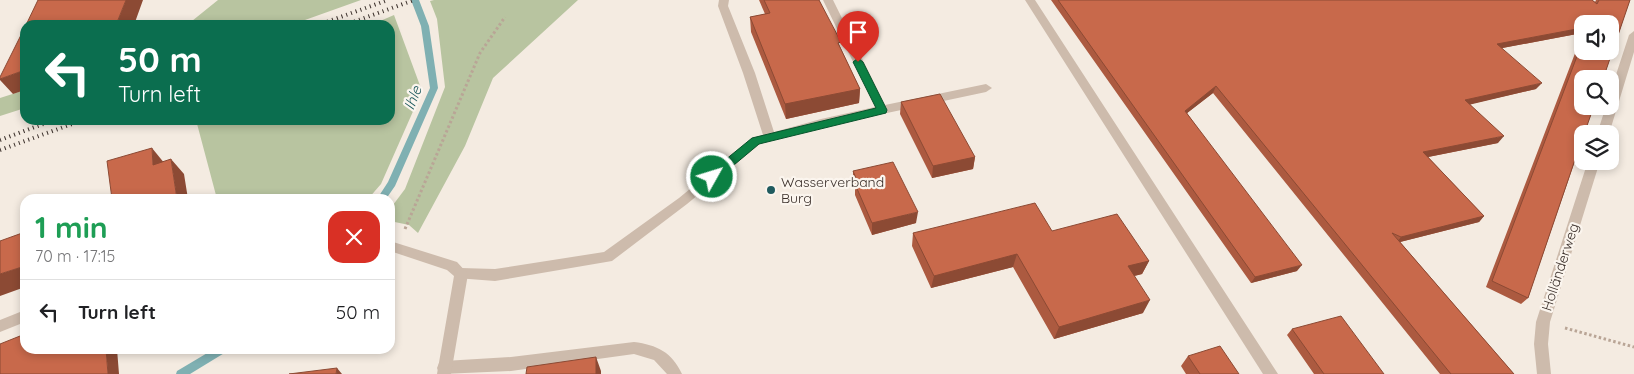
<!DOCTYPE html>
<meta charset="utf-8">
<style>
:root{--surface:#fff;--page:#f2f2f2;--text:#202124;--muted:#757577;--line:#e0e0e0}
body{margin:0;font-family:Quicksand,sans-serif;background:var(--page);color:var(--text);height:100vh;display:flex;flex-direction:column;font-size:19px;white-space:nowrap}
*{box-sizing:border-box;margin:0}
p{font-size:16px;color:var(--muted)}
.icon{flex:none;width:28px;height:28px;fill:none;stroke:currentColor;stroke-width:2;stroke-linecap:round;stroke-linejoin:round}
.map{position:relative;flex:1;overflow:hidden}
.panel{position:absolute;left:20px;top:194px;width:375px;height:160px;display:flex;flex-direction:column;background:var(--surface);border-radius:15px;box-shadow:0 2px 8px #0003}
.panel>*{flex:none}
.top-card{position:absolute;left:20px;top:20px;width:375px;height:105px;border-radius:15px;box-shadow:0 2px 8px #0003;background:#0b6e4f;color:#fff;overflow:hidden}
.fabs{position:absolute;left:1574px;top:15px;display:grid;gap:10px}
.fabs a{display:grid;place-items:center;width:45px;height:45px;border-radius:10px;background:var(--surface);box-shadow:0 2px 8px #0003;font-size:25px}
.pin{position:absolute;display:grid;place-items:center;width:42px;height:42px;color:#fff;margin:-51px -21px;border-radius:50% 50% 50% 0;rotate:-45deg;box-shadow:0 0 5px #0007}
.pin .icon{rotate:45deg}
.me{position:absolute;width:55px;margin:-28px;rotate:51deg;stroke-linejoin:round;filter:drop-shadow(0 0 4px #0008)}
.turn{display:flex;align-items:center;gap:18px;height:105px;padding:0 15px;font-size:22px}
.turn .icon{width:65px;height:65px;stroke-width:2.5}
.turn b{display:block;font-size:35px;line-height:42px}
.round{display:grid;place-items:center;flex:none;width:52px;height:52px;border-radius:15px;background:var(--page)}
.summary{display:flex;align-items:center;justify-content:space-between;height:85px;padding:0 15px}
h1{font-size:30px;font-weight:700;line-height:38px;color:#1e9e55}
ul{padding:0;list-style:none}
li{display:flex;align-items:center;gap:15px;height:65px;padding:0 15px;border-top:1px solid var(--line)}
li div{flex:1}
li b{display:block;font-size:19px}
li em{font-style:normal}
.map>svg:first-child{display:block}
.green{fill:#b8c4a0}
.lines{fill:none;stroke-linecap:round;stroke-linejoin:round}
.stream{fill:#7fb0b2;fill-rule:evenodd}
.path{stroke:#b9a596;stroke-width:3;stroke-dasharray:2.5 2.5;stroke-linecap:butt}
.service{fill:#cdbbac;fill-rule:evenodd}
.minor{fill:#cdbbac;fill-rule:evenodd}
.rail{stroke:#3b302b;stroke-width:4;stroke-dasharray:1 4;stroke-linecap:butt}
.wall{fill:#ac5a40}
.shaded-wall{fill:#8c4a34}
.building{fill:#c8694b;stroke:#8c4a34}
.route{fill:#0b8043;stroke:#07532c}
.poi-dot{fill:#1f5a5e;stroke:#fbf5ee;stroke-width:2}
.labels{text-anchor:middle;stroke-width:4.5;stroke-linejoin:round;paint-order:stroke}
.poi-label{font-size:14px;fill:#3b302b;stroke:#fbf5ee;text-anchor:start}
.street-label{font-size:14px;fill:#3b302b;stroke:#fbf5ee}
.water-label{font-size:15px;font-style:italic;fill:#1f5a5e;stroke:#fbf5ee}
</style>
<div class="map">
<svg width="1634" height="374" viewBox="0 0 1634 374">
<rect width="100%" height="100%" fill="#f4ebe1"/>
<path class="green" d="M218,0H361L291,25H187Z
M434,0H578L493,78L465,146L418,233L409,225L390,221V209L405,189L445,87L437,19L430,1Z
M394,15L422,91L381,184L368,199H217L196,120H390V25H371Z
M25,90V108L0,116V98Z"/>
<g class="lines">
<path class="stream" d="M411,0H419L429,26L438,88L395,186L386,199H377L388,182L430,88L421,26Z
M214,349H227L226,352L190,374H176L177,371Z"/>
<path class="path" d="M405,229L480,53L505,17
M1565,328L1634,347"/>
<path class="service" d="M719,0H729L728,6L755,73L774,132L821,119L875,107L823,0H833L885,105L986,84L992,88L986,92L821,127L760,144L687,204L612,261L495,281L456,278L454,274L456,270L461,268L495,269L604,252L679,198L752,138L763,135L743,73L718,6Z
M1025,0H1035L1278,374H1263Z
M634,342C657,345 672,352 682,374H667L654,360L634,354L511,371L442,374L439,373L437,368L439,363L444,361L511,357Z"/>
<path class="minor" d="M1634,31V52L1609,134H1597L1606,106H1610V93L1629,35Z
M1588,161H1600L1550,322L1548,344L1551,374H1537L1534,344L1536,322Z
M390,241L457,262L468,274L451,374H437L454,276L447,270L390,251Z
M25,310V322L0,332V320Z"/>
<path class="rail" d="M318,25L388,0
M345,25L414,0
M0,140L54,120
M0,150L83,120"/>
</g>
<path class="wall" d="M759,0H819L841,49L860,89L859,103L786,119L751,32L750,17L765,14Z
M1051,0H1592L1595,2L1596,0H1630L1528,298L1521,304L1486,287L1582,35V51L1610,24H1582V33L1502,48L1536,89L1470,104L1498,143L1428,157L1484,216L1479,222L1400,242L1514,374H1440L1213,93L1187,113L1297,271L1251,283Z
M901,102L975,157L973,169L932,178L900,114Z
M853,171L916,223L872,235L855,195V188L853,182Z
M1052,231L1149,261L1142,274L1134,276L1143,313L1054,339L1013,267L931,288L912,246L913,233Z
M1292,329L1384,374H1314L1287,335Z
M1188,356L1239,374H1186L1181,366Z"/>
<path class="shaded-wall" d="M126,0H143L134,25H116Z
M1582,28V33L1492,50L1497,44Z
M25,70V90L13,94L0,80V79Z
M1542,83L1536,89L1460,107L1465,100Z
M1216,86L1213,93L1182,117L1185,111Z
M860,89L859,103L786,119L785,104Z
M1504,136L1498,143L1418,159L1423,152Z
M152,148L165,164L153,165Z
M975,157L973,169L932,178L933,166Z
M171,159L184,174L188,199H177Z
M918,212L916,223L872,235V223Z
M1484,216L1479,222L1396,243L1401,237Z
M1017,254L1013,267L931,288L934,276Z
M1149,261L1142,274L1122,279L1128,266Z
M1302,265L1297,271L1251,283L1255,277Z
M25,266V287L0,296V274Z
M1150,300L1143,313L1054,339L1059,327Z
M106,349H117L119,374H108Z
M596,357L601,371V374H596Z
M337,368L342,374H336Z"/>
<path class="building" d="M38,0H126L116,25H26Z
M764,0H819L841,42L838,43L860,89L785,104L750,17L770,13Z
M1058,0H1592L1597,4L1599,0H1630L1603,79H1582V106H1594L1584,134H1582V139L1528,298L1492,281L1582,43V51H1610V24H1582V28L1497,44L1542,83L1465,100L1504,136L1423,152L1484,216L1401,237L1392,233L1514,374H1451L1216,86L1185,111L1302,265L1255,277Z
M25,27V70L0,79V77Z
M940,94L975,157L933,166L901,102Z
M152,148L153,165L171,159L177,199H112L107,161Z
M893,162L918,212L872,223L855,184L858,183L853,171Z
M64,195V199H52Z
M1035,203L1052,231L1117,214L1149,261L1128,266L1150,300L1059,327L1017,254L934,276L913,233Z
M25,232V266L0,274V241Z
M1341,316L1384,374H1324L1292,329Z
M25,334V349H106L108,374H0V344Z
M1220,346L1239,374H1200L1188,356Z
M596,357V374H526L527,367Z
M337,368L336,374H289Z"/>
<path class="route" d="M858,58L863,62L887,110L886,113L759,144L716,180H708V174L752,138L876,108L853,62Z"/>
<circle class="poi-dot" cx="771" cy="190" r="5"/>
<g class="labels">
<g class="poi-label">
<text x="781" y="187">Wasserverband<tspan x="781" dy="16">Burg</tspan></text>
</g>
<g class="street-label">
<text transform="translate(1560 267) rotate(-72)" y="5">Holländerweg</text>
</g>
<g class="water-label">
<text transform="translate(413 98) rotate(-69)" y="5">Ihle</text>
</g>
</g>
</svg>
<div class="fabs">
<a><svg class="icon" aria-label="sound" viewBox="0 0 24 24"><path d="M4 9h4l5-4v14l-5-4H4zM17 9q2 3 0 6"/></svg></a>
<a><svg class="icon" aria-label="search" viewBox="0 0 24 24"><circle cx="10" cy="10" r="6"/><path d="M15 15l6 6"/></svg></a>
<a><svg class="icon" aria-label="layers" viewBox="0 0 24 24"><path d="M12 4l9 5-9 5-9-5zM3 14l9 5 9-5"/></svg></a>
</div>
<div class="pin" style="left:858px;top:62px;background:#d93025"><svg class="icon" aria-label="arrive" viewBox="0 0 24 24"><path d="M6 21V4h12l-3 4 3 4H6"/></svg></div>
<svg class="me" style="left:712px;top:177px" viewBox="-20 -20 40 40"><circle r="17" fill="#0b8043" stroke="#fff" stroke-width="3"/><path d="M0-11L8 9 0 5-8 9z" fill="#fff"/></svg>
<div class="top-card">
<div class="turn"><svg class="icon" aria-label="left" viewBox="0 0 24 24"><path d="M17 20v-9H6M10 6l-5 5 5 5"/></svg><div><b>50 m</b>Turn left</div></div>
</div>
<section class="panel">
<div class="summary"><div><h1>1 min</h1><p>70 m · 17:15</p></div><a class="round" style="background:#d93025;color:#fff"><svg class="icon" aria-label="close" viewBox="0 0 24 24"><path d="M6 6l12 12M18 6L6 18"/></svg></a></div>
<ul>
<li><svg class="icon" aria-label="left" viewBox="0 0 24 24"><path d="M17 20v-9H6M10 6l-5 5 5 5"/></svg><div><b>Turn left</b></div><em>50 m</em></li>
</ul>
</section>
</div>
